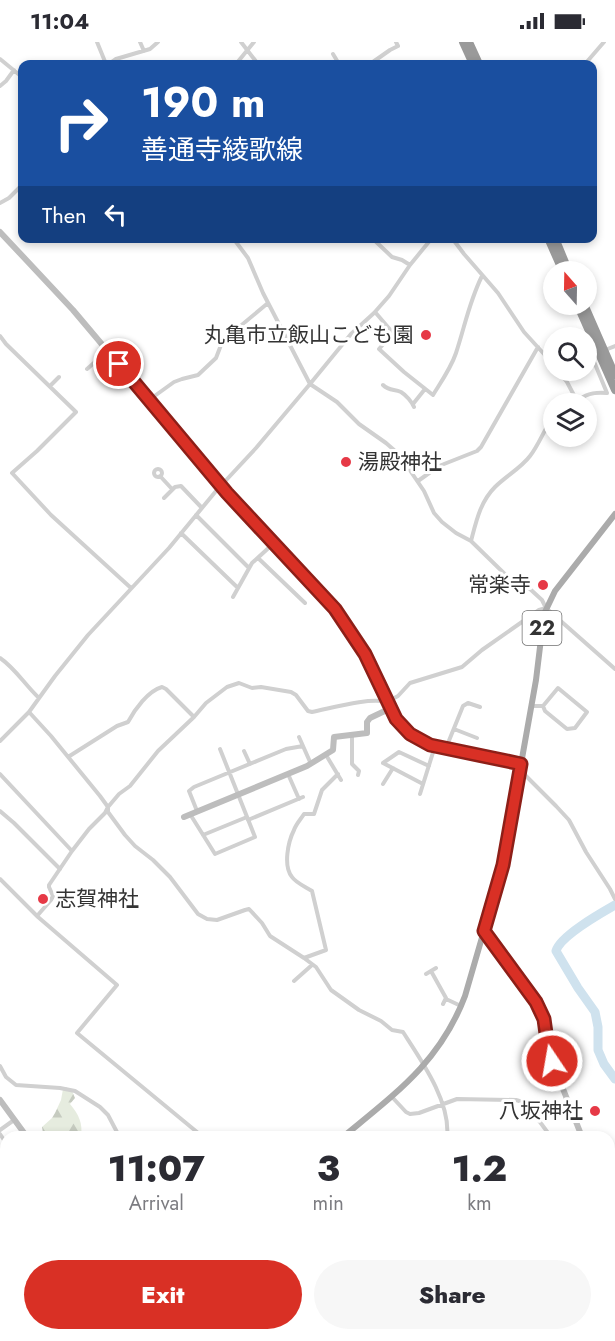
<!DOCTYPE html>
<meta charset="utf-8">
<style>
:root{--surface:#fff;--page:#f7f7f7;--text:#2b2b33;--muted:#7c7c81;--accent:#d93025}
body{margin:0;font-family:Jost,"Noto Sans JP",sans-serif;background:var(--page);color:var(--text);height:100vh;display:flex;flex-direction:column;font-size:22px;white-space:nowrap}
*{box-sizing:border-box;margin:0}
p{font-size:20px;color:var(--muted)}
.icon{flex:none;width:33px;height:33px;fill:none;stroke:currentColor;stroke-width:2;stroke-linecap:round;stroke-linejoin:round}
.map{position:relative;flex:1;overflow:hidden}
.panel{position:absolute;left:0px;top:1089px;width:615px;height:210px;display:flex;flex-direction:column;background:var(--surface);border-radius:18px 18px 0 0;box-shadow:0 3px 9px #0003}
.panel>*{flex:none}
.hud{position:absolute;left:18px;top:18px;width:579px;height:183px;border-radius:12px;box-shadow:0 3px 9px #0003;background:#1a4fa0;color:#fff;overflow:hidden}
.needle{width:39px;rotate:340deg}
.buttons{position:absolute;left:543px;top:219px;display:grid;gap:12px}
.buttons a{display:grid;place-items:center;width:54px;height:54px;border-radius:50%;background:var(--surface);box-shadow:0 3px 9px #0003;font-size:30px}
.pin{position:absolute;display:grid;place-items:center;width:51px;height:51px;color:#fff;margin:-26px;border:3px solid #fff;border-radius:50%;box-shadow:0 2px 6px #0007}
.me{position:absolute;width:66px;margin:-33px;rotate:348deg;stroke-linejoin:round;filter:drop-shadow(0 0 4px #0008)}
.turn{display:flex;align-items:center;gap:21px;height:126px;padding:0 24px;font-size:27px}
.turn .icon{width:78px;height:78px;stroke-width:2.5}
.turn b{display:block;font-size:42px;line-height:51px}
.then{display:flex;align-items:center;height:57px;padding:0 24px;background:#0003;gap:12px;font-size:22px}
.eta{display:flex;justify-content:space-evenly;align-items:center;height:102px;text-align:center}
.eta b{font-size:36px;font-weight:800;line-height:42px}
.button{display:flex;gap:12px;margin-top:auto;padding:12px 24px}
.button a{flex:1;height:69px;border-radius:36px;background:var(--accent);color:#fff;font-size:24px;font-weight:800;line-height:69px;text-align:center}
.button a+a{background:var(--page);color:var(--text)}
.status{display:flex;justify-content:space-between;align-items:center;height:42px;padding:0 30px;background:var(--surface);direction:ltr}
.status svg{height:16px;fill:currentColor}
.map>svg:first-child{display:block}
.forest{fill:url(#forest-firs)}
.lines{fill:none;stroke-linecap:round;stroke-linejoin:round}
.river{stroke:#cfe2ee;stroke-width:9}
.street{stroke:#d0d0d0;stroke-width:4}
.secondary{stroke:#bdbdbd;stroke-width:6}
.primary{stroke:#ababab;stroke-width:6}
.highway{stroke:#9a9a9a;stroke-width:8}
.route-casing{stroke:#8d1f18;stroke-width:15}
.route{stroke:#d93025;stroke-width:10}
.poi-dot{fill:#e63946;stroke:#fff;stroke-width:2}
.labels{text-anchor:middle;stroke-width:6;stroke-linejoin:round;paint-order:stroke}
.shield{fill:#fff;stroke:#707070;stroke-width:1.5}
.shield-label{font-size:20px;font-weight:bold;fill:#333}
.poi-label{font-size:21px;fill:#333;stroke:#fff;text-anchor:end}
</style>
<div class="status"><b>11:04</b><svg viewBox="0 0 49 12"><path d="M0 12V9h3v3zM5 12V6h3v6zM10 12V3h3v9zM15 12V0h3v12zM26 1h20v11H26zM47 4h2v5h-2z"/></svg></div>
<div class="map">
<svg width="615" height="1299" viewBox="0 0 615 1299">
<defs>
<pattern id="forest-firs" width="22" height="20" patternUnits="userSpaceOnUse" patternTransform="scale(1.5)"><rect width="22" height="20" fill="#e6ecdf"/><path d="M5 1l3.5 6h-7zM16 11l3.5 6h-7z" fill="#c6cbc0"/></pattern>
</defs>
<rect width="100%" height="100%" fill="#fff"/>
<path class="forest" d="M66,1045L72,1049L75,1056L70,1062C79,1073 83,1081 81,1095H51L43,1091L42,1085L52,1076L55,1071L61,1058L63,1047Z"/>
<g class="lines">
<path class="river" d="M615,863C601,871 560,894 556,909L578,946L595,970L598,985V1008L604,1022L615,1037
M609,1151L615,1138
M558,1293L560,1299"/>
<path class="street" d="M97,0L106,22
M140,0L144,9
M241,0L258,22
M333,12L339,22
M0,17L22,35
M109,22L116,17L150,7L158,0
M236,22L254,0
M370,22L390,8L398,4L396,0
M585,22L604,0
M0,44L6,39L14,28
M0,161L9,156L22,143
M233,196L248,216L263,251L310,342L351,292L374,271L389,254L410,223L432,196
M372,196L392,215L402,218L410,223
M452,196L464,212L498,251L524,290L554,323
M348,199L350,196
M375,270L393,291L379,307L404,330L433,353C441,340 451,326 456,311C465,284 469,260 482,234
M0,294L6,302L76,370L37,409L12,431L51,473L131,546
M605,308L615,304
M586,324H587
M87,327L103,313L105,307
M558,328L567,340L577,359
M561,333L569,328
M108,341L123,328
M383,343C389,349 394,347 401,350C406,353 412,360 414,365
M50,344L59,335
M149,358L174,340L182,337L198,333L216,316L221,303L226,296L268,261
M413,362L425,347
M576,362C583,351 595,350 607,351L595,322L590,315L598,311
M154 431a4 4 0 1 1 8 0a4 4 0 1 1-8 0Z
M160,434L172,447
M418,439L439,424L477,409L481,405L538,305
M164,456L175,445L181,444L202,466
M196,473L249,526
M181,491L238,546
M471,499C476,480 480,460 495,445C506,434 521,426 530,414C539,403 544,387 554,374
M258,516L305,561
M233,555L252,521L274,501
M0,616C15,626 25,643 39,656
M532,664H543L545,669L567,687L575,686L587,670L558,646L543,664
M29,670L51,694L100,754L108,765V770L125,793L135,804L153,818L170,835L198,872L207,877L217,878L245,868L249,867L262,881L270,894L304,916L316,925L331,948L359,968L381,979L392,988L403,990C421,1018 451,1060 447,1095
M454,687L477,696
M352,693V722L359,729L358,733
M299,695L311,722
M0,699L29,670L55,634L88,593L169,506L216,449L256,406L310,342L337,360L359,382L386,401L394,408L407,424L424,449L434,471L442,480L456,491L471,499L511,538L530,547L542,558L546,566L615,627
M446,706L463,664L468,661L480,665
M244,709L250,722
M326,713L341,738
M68,715L117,684L128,680C135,667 148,649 162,645L166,647L194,675
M521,729L556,764L569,778L586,810L610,847L615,857
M0,732L72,809
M288,732L299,757
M383,742L393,726
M423,742L383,721L399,710L429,724
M420,752L435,704
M0,769L14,781L60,827
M197,769L189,749L194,745L286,707L303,704
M190,772L215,812L255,795L220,707
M248,778L303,755
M203,793L247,775
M0,837L38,875L117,943L77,991L203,1095
M37,874L51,858L53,854L49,845V843L72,809L89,787L105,771L108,765L119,752L130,744L158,709L194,675L206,661L227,645L239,641L252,646L261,645L291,650L296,653L308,669L312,670C332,666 369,655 387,660L398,654L410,641L462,625L482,608L539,568L546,566
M304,916L326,908L312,849C306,845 296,841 292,835C283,824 288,800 294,788C296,782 301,777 304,772H314L322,748L338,732
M431,929L446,956L443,962
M426,932L436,926
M294,939L312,923
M446,957L461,964
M0,1024L6,1035L16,1043L60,1046L75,1049L100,1065L108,1073L119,1094
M392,1055L406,1070L410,1072L419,1071L457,1057L516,1058L526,1061L551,1095
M0,1088L14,1078
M0,1092L6,1101
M0,1144L6,1153
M74,1293L78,1299
M141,1299L159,1293
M392,1299L398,1293"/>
<path class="secondary" d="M0,190L73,268L229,453L335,567L365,612L396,677L410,692L430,703L521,722
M184,775L307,724L333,708L334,695L367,691V680L370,676L391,666
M484,889L536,960L544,977L548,1006L552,1019L582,1095
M0,1058L27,1095
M610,1120L615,1138
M176,1293L181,1299"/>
<path class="primary" d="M343,1095C396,1051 440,1020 465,954L503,823L536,638L544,572L555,549L615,472
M92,1299L101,1293"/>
<path class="highway" d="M463,0L473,22
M469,0L479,22
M548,196L563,230
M555,196L569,230
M577,262L615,348
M584,262L615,333"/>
</g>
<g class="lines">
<defs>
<path id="route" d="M119,322L227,451L335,567L365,612L396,677L410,692L430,703L521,722L503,823L484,889L536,960L544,977L548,1006L552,1019"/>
</defs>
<use href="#route" class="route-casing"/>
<use href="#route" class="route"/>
</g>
<g class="poi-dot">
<circle cx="426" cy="293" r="6"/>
<circle cx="346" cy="420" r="6"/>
<circle cx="543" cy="543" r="6"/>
<circle cx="43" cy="857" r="6"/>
<circle cx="595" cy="1069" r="6"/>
</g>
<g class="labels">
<rect class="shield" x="522.5" y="569" width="39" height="34" rx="4.5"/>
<g class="shield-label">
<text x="542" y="593">22</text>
</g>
<g class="poi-label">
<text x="414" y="300">丸亀市立飯山こども園</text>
<text x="358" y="427" text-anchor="start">湯殿神社</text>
<text x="531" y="550">常楽寺</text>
<text x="55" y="864" text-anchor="start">志賀神社</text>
<text x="583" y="1076">八坂神社</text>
</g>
</g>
</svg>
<div class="buttons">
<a><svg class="needle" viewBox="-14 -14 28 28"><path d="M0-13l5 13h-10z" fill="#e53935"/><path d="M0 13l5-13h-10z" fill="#7c7c81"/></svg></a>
<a><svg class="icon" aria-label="search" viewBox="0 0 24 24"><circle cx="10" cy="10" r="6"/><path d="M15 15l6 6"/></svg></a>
<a><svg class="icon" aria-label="layers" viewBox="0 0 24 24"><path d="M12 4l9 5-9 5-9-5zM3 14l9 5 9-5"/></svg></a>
</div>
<div class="pin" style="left:119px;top:322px;background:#d93025"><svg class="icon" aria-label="arrive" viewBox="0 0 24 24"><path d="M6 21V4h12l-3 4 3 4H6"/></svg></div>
<svg class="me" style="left:552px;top:1019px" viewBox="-20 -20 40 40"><circle r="17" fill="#d93025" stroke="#fff" stroke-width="3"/><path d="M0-11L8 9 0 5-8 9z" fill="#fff"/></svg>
<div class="hud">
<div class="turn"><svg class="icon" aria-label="right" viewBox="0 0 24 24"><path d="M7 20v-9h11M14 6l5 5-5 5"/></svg><div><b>190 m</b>善通寺綾歌線</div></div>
<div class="then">Then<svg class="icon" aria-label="left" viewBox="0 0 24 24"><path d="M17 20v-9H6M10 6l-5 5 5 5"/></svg></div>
</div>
<section class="panel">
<div class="eta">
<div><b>11:07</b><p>Arrival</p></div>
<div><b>3</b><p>min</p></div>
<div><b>1.2</b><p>km</p></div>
</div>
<div class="button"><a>Exit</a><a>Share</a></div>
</section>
</div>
